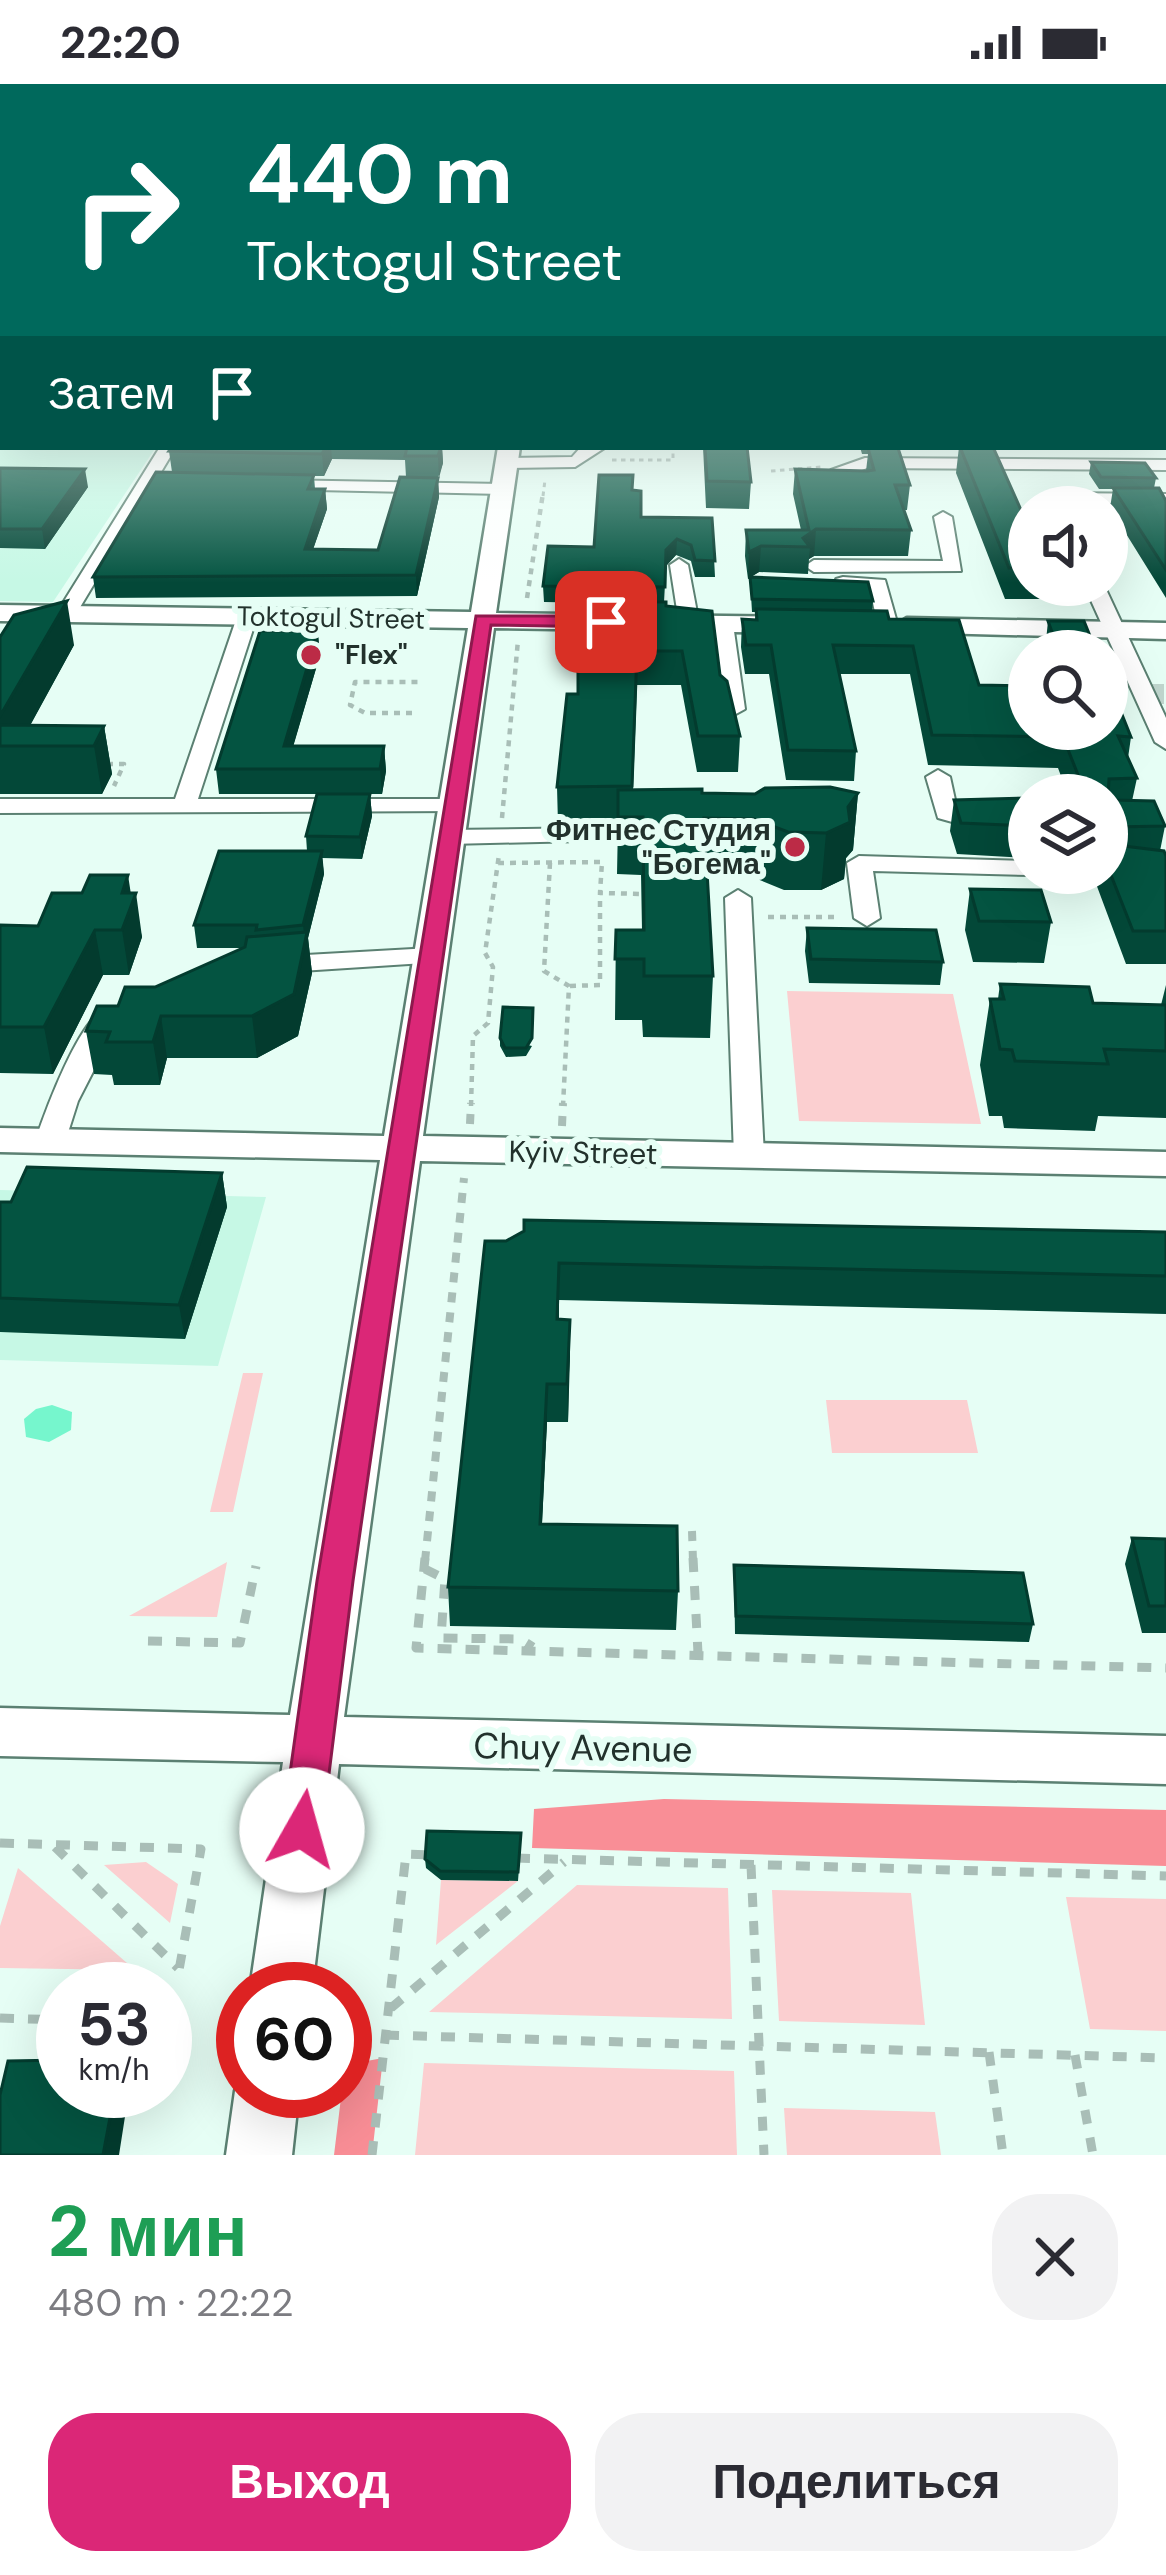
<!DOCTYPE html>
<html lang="ru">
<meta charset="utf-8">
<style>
:root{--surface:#fff;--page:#f2f2f3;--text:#2b2b33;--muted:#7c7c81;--accent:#db2777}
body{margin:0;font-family:"DM Sans",sans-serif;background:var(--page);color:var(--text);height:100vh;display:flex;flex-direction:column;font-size:45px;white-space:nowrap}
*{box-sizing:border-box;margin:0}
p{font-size:39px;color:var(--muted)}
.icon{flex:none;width:66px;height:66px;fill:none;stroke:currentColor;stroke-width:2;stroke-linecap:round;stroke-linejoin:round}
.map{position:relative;height:2071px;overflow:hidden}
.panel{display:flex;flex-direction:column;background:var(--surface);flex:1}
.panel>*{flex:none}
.hud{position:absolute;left:0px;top:0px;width:1167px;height:366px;box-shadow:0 12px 48px #0002;background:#00695c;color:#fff;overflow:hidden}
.controls{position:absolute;left:1008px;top:402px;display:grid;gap:24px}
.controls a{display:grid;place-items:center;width:120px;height:120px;border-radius:50%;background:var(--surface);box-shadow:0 12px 48px #0002;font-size:60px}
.speed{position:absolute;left:36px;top:1878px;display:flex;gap:24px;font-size:60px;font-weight:700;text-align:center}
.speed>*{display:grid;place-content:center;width:156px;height:156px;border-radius:50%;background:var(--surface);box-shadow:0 12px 48px #0002;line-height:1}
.speed small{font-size:30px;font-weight:400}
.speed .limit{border:18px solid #d22;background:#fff;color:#111}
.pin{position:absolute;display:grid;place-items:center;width:102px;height:102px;color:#fff;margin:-51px;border-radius:24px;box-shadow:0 6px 18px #0006}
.me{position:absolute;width:132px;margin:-66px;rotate:7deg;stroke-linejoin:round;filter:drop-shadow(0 0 9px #0008)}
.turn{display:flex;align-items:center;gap:42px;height:252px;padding:0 48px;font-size:54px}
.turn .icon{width:156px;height:156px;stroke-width:2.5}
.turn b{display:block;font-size:84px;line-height:102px}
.then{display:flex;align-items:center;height:114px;padding:0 48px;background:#0003;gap:24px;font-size:45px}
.round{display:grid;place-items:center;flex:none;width:126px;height:126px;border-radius:48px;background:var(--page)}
.head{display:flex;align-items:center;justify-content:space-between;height:204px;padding:0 48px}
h1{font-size:72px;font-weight:700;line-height:90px;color:#1e9e55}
.button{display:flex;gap:24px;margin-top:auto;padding:24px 48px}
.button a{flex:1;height:138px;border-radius:48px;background:var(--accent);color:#fff;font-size:48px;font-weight:700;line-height:138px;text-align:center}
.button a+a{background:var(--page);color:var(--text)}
.status{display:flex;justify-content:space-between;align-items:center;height:84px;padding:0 60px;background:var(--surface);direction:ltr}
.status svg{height:33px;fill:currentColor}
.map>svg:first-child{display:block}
.built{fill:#c6f8e5}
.green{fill:#fbcfd0}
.forest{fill:#f98e96}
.water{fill:#76f6cd}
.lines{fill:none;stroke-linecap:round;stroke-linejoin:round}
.minor-tunnel{stroke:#bfd5cd;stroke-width:20;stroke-dasharray:20 10;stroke-linecap:butt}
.minor-casing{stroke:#5b8072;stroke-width:4}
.major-casing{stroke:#5b8072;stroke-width:5}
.path-far3{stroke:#a9beb7;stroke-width:3;stroke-dasharray:4.5 4.5;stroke-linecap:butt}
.path-far2{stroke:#a9beb7;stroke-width:4.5;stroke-dasharray:6 6;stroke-linecap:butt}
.path-far1{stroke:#a9beb7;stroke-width:8;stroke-dasharray:10 10;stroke-linecap:butt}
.path{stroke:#a9beb7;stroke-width:9;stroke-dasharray:14 14;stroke-linecap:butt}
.minor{fill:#fff;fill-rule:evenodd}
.major{fill:#fff;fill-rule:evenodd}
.wall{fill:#034838;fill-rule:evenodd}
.shaded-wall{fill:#033b2e}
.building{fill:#045441;stroke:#033b2e;stroke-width:3}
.route{fill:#db2777;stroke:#8e194d;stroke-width:3}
.poi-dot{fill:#bc2b46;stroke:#e6fef5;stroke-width:4.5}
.labels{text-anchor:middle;stroke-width:12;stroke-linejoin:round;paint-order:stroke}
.far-street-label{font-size:27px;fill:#22312c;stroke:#e6fef5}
.far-poi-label{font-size:27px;font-weight:bold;fill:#22312c;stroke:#e6fef5;text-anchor:start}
.poi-label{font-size:30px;font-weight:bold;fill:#22312c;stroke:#e6fef5;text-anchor:end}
.street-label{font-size:30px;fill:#22312c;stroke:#e6fef5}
.near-street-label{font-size:36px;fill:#22312c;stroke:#e6fef5}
</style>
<div class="status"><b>22:20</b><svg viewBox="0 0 49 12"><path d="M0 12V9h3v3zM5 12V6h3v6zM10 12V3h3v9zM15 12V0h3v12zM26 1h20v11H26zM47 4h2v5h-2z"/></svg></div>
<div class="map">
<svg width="1166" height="2071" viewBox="0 0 1166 2071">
<rect width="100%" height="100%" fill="#e6fef5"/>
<path class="built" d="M0,321L3,363H156L53,518L0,517Z
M0,1106L266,1113L218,1282L0,1276Z"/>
<path class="green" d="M787,907L953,910L981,1040L799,1037Z
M243,1289H263L233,1428H210Z
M826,1316H967L978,1369H832Z
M227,1478L217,1533L129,1532Z
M146,1778L178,1800L170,1839L104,1781Z
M18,1784L135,1886L0,1884V1842Z
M441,1796L518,1797L436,1861Z
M577,1801L728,1804L732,1935L429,1928Z
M772,1806L911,1809L925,1941L779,1937Z
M1066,1813L1166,1815V1947L1090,1945Z
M424,1979L734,1987L737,2071H415Z
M784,2024L935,2028L941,2071H787Z"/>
<path class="forest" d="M664,1715L1166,1726V1782L532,1764L534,1725Z
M383,1974L372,2071H334L345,1981Z"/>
<path class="water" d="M52,1321L72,1328L71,1346L49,1358L26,1353L24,1335L36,1325Z"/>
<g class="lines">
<path class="minor-tunnel" d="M1144,610H1166"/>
<defs>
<path id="minor" d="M0,295H3V305H0Z
M160,363H176L76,530L59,534L56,530Z
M581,363H606L575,383L507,384L499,379L507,374L572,373Z
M865,374L1166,376V386L867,384L846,392L862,401V409L833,401L831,386Z
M275,396L503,400L512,405L503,410L269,405V397Z
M1058,409L1166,410V420L1052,418V410Z
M943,428L952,433L961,487L814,488L805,482L814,476L943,477L934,433Z
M679,475L688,481L699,539L689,545L679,539L670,481Z
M843,493L885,496L898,542L895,546L878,542L870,505L836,503V495Z
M1084,501H1104L1166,634V665L1155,658Z
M247,527L257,533L198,715H454L462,717V727L0,729V715H175L237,533Z
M723,534L733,540L745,625L734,631L723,625L713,540Z
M938,686L950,693L957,725L1029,728V742L963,741L938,734L926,693Z
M659,743L668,745V755L449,760L437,753L449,746Z
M859,772L1029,777V789H1038L1029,791L873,787L880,834L867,842L854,834L847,779Z
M738,806L751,814L764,1072L749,1081L734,1072L725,814Z
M431,864L444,872L440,878L270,889L257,881L270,873Z
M107,925L121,933L78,1017L65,1058L50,1067L39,1065L35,1058C44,1031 80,931 107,925Z"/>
<path id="major" d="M498,363H520L496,529L795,533L808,541L795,549L494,544L423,1052L1166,1068V1092L420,1077L344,1633L1166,1652V1700L339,1680L312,1905H250L283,1678L0,1672V1624L290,1631L380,1076L0,1068V1044L384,1052L468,544L0,537V521L471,528Z
M907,534L1166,539V555L898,548L894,542Z
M243,1987V2007H299L292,2071H226L235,2007Z"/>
</defs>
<use href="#minor" class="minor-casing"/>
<use href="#major" class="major-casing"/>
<path class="path-far3" d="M612,376H673V363
M771,387L821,383
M543,412L545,396"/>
<path class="path-far2" d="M527,514L543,409
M412,629H365L350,621L355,598H419
M107,680H124L114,702
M502,734L518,556
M498,779L602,778L600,809L644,810
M550,779L544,887L569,902L563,1022
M768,833H839
M570,902L600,901V809
M471,1022L473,952L488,939L493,883L485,869L499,771"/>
<path class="path-far1" d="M470,1040L471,1019
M562,1042L563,1019
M692,1447L693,1477
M425,1477L464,1094"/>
<path class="path" d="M425,1474L416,1564L1166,1584
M693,1474L698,1569
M425,1485L445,1495L441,1554L520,1555L533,1563
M148,1557L240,1559L256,1482
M0,1759L201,1765L179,1886
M55,1763L178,1884
M516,1774L1166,1792
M751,1781L764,2071
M391,1924L564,1778
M0,1934L63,1936
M165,1939H170
M385,1951L1166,1974
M989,1968L1003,2071
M1075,1971L1093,2071
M372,2071L406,1770L431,1771"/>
<use href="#minor" class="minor"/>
<use href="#major" class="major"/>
</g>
<path class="wall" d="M1164,209H1166V343L1164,340Z
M0,260L3,261V293H0Z
M172,363H442L443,379L438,394L439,413L417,512L96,514L93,493L172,388L169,367ZM332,375L405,376L406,393L378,466L313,465L327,425L325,405H315L314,392H324Z
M703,363H747L751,398L749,425L706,424Z
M860,363H891L910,401L907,426H904L911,446L908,472H814L809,475L808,490L759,488L750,493L873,517L872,527L889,535L979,601L1131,653L1128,674L1137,694L1132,717L1165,742L1160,767L1166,772V880H1126L1092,789H1107V711H1068L1058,684L928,681L910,590H839L856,667L854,697L786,696L769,590H745L741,563L742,535L755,536L756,528H752L750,494L748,495L745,472L746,446H801L793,410L795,385L866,387L868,370H862Z
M959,363H993L1029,444V501H1044L1042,515H1005L956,389Z
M1091,378L1156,394L1154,404L1166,417V514L1110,424L1113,405H1099L1089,390Z
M0,384L88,403L45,465L0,464Z
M632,406L641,433L712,434L715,493H695L691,477L676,471L666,482L664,518L720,591L740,652L738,688H697L681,601H637L633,706L702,709H858L853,766L846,774L844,795L821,806H784L750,792L707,791L713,892L710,954L643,953L642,936H615L616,846H642L641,791L617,790L618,739L558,740L557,703L578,610L604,519L544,518L543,502L594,463Z
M1048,537L1096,567H1045Z
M0,553L74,561L30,641L104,642L112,690L102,710H0Z
M320,571L293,662H384L386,687L382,710H370L372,732L362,775L322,774L324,790L308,854L312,889L298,952L257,974H167L160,1001H114L112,991L94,990L86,947L118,922L155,903L242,864H197L194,841L307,767L306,752L317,710H219L216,685Z
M1029,714V774L957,770L950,747L954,716Z
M970,805L1051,838L1044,879L973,878L965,846Z
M131,809L142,853L129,891H103L53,990L0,989V841L38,842Z
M807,844L943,878L940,901L809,899L805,867Z
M1000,900L1093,919L1161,921L1166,901V1034L1098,1032L1095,1047L1004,1044L1002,1032H989L980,981L990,915H998Z
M500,954L532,962L526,972L506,973L500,962Z
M222,1089L227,1123L185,1255L0,1248V1118H11Z
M1166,1148V1230L559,1216V1235L570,1236L568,1338H547L542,1440L678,1507L676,1546L450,1542L448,1503L485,1157Z
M1132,1454L1166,1455V1549H1142L1125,1480Z
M734,1481L1033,1540L1029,1558L735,1550Z
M521,1758L518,1797L441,1796L426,1784L425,1775Z"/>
<path class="shaded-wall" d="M326,363H331L332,375L324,392L322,370Z
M441,363H442L443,379L439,394L438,372Z
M85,385L88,403L45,465L42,445Z
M438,394L439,413L417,512L416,491Z
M325,405L327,425L306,486L305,465Z
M816,445L814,472L809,475L810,463L803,454Z
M677,455L676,471L666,482V466Z
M761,462L759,488L748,495L749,468Z
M67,517L74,561L19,662H0V632Z
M318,547L320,571L286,687L284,662Z
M104,642L112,690L102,710L94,662Z
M384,662L386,687L382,710L380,685Z
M858,709L853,766L846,774L844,795L821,806L826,749Z
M370,710L372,732L362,775L360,753Z
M322,767L324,790L308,854L312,889L298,952L257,974L252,932L305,859L303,841Z
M128,791L132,817L136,809L142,853L129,891L122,846V809Z
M95,846L103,891L53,990L44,943Z
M161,932L167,974L160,1001L153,958Z
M222,1089L227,1123L185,1255L179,1221Z
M570,1236V1273L568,1338L567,1300Z
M547,1300V1338L540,1479V1440Z
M115,2007H129L119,2071H103Z"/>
<path class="building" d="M0,209H3V245L0,243Z
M1164,209H1166V251L1164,252Z
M0,260L3,261V277H0Z
M1164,260L1166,267V314L1164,311Z
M172,363H326L322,370L169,367Z
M407,363H441L438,372H405Z
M705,363H747L751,398L707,397Z
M960,363H993L1029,444V484H1009Z
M868,364H898L910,401H895L911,446L816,445L803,454L810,463L761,462L749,468L746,446H809L795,385L867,387L874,386Z
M1091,378L1145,379L1156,394L1101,393Z
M0,384L85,385L42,445H0Z
M156,388L314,391L308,405H325L305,465L378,466L400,393L438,394L416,491L93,493Z
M599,391H633L632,406L641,407V433L712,434L715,477L695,476L691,461L677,455L666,466L665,503L543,502L548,462L594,463Z
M1113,404H1159L1166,417V486Z
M750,493L868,498L873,517L752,515Z
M67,517L0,632V553L14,531Z
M609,517L666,518V522L712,527L720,591L727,597L740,652H698L682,567H637L632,702L557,703L567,610H578V528Z
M756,525L887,527L889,535L959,536L979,601L1029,602V645H1107V593L1131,653L1118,652L1137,694L1109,695L1108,712L1113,716L1154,717L1165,742L1113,743L1107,750V711H1086L1063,653L932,651L913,562L833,561L856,667L788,666L771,561H746L742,535L757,536Z
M1048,537H1084L1096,567H1059Z
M260,547H318L284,662H384L380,685H216Z
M0,641L104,642L94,662H0Z
M830,703L858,709L848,723L850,738L826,749L788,748L754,735L704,734L713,892H644V875H615L616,846H644L643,733H618V706L702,705V709L755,710L765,704Z
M317,710H370L360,753L306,752Z
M1029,714V742L961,739L954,716Z
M1107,760L1164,767L1166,772V847H1133L1107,781Z
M219,767H322L303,841L256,846L257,841H194Z
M90,791H128L122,809H136L122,846H95L44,943H0V841L38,842L52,809H82Z
M970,805L1041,806L1051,838L979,837Z
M807,844L936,846L943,878L811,875Z
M307,848L294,910L252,932H161L153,958H106L110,948L86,947L97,922H118L125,903H155L245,863L247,853Z
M1000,900L1089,903L1093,919L1166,921V967L1104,965L1108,980L1015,977L1012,966L1000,965L990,915H1004Z
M503,923L533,924L532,954L526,964H505L500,954Z
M27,1083L222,1089L179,1221L0,1214V1118H11Z
M524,1136L1166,1148V1192L559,1179L557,1235L570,1236L567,1300H547L540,1440L677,1442L678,1507L448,1503L485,1157H506L524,1147Z
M1132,1454L1166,1455V1522H1149Z
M734,1481L1023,1489L1033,1540L736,1532Z
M427,1747L521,1749L518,1788L440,1787L425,1775Z
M63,1976V2007H115L103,2071H0V2011L8,1977Z"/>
<linearGradient id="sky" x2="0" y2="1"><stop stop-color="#7acedd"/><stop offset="0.42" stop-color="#f4fffa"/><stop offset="1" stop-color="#f4fffa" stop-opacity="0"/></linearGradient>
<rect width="1166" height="499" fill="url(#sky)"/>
<path class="route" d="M476,532H606L615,538L606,543L491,541L353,1497L322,1746L316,1759L302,1764L287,1759L282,1746L317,1497Z"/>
<g class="poi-dot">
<circle cx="311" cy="571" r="12"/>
<circle cx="795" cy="763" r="12"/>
</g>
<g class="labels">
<g class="far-street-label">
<text transform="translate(331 534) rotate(1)" y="9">Toktogul Street</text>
</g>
<g class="far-poi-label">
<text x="335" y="580">"Flex"</text>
</g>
<g class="poi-label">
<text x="771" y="756">Фитнес Студия<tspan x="771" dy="34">"Богема"</tspan></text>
</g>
<g class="street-label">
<text transform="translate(583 1069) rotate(1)" y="10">Kyiv Street</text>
</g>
<g class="near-street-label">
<text transform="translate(583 1663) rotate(1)" y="13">Chuy Avenue</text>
</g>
</g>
</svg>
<div class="controls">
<a><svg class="icon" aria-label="sound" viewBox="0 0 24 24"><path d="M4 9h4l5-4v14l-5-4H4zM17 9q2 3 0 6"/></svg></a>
<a><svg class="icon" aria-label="search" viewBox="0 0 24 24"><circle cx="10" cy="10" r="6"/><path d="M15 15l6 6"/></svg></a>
<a><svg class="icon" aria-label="layers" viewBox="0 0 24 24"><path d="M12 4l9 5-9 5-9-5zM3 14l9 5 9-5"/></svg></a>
</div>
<div class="speed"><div>53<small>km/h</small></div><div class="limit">60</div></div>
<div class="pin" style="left:606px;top:538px;background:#d93025"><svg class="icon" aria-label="arrive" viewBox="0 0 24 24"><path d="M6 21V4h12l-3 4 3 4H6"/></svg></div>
<svg class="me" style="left:302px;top:1746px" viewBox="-20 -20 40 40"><circle r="19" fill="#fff"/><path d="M0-13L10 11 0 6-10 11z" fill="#db2777"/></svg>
<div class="hud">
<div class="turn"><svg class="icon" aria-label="right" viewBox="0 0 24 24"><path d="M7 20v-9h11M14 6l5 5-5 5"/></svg><div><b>440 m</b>Toktogul Street</div></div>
<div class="then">Затем<svg class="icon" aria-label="arrive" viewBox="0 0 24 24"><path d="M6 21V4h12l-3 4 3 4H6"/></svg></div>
</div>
</div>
<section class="panel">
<div class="head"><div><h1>2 мин</h1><p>480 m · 22:22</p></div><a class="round"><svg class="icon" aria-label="close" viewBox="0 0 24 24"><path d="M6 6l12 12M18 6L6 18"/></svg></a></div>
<div class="button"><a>Выход</a><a>Поделиться</a></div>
</section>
